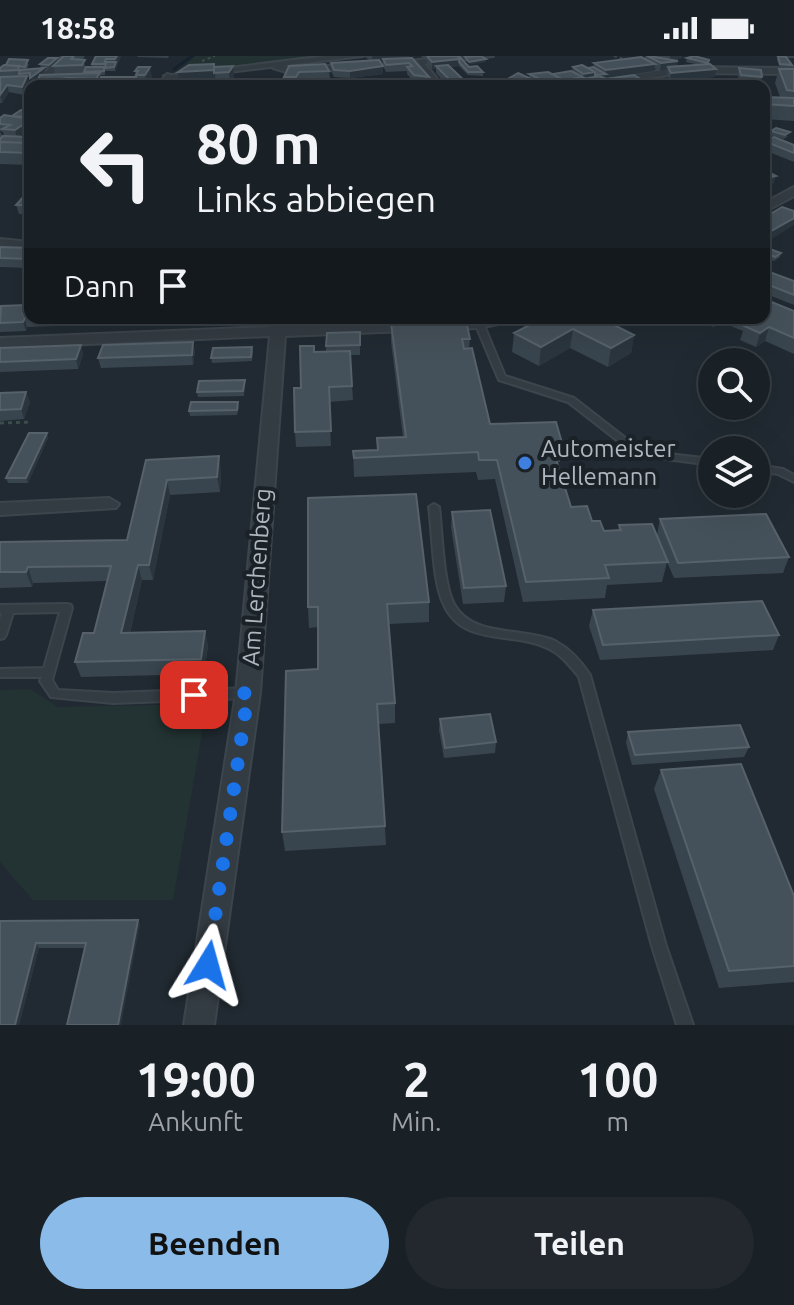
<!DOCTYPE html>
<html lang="de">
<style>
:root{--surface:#192026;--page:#22282e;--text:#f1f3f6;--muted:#9fa3a7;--line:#373e43;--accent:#8abbe9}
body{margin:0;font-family:Ubuntu,sans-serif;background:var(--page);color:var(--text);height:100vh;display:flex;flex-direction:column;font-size:30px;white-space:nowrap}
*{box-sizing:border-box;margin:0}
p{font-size:26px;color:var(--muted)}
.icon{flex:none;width:44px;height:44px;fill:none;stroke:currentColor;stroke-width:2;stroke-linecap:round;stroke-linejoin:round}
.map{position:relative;height:969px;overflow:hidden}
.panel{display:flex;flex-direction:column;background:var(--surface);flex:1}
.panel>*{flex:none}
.guide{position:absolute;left:24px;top:24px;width:746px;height:244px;border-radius:16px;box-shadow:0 8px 32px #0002,0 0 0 2px var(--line);background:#192026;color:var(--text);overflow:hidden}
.controls{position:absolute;left:698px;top:292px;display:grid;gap:16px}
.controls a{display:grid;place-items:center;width:72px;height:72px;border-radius:50%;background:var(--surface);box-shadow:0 8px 32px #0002,0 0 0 2px var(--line);font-size:40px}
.pin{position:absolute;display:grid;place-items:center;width:68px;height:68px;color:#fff;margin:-34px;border-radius:16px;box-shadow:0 4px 12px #0006}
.me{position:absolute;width:88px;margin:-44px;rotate:8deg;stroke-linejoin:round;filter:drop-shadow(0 0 6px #0008)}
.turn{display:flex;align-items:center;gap:28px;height:168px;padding:0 40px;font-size:36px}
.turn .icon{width:104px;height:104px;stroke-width:2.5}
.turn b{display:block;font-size:56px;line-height:68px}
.then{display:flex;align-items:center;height:76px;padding:0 40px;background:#0003;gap:16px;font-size:30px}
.eta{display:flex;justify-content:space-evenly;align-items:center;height:136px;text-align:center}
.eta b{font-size:48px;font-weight:700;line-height:56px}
.action{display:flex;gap:16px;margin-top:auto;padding:16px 40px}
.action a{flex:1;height:92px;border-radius:48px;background:var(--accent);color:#111;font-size:32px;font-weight:700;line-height:92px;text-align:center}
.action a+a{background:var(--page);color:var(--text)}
.status{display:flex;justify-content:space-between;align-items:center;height:56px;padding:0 40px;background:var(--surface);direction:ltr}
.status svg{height:22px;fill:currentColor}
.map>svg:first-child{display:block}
.green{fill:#233333}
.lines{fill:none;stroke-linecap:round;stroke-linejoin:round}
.stream{stroke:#16232e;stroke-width:3}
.service-casing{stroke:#3d454c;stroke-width:4}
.minor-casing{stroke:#3d454c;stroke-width:4}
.tertiary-casing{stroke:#3d454c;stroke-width:4}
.path-far1{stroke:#3b4c4b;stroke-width:2;stroke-dasharray:3 3;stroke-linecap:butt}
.path{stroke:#3b4c4b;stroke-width:3;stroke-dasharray:4 4;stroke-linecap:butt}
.service{fill:#343c43;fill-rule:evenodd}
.minor{fill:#343c43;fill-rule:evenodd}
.tertiary{fill:#343c43;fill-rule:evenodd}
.wall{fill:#39454e}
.shaded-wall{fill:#2a353d}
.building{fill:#45515a;stroke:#56616a;stroke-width:2}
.route{stroke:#1a73e8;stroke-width:14;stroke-dasharray:0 25.2}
.shop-dot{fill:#3f7fe0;stroke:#1a2127;stroke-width:3}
.labels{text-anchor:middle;stroke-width:8;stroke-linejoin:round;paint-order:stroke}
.poi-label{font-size:24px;fill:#aeb7c0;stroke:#1a2127;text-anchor:start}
.street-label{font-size:24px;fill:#aeb7c0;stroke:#1a2127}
</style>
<div class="status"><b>18:58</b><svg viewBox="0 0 49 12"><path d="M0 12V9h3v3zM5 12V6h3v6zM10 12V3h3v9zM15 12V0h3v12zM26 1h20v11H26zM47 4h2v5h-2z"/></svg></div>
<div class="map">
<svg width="794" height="969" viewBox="0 0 794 969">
<rect width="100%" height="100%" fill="#212a32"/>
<path class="green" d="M196,0H331L185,15L180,13Z
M30,633L58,651L207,648L173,844H33L0,806V634Z"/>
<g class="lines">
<path class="stream" d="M174,13L192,0"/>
<defs>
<path id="service" d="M476,265H479L483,267L505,320L574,342L642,395L712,403V409L636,399L568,346L499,324L475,267Z
M756,409L783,413L794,419V426L778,418L756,415Z
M434,448L439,451C442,476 443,528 454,548C472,582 524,571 555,585C570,593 581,605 590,619L666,890L693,969H677L652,890L579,621C569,609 561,598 547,592C513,575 463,591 444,549C432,524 433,479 429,451Z
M67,548L71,549L72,552L52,624L58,634L113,637L248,632L252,634L254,637L252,640L248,642L113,647L51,641L40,625L42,621H0V613L44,612L60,556L13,557L6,579L4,582L0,583V563L2,557H0V549Z"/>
<path id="minor" d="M63,0H73L46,25H40V21Z
M454,0H493L425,8L443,30H433L415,9L389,11L384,8Z
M276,7L293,12L357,8L362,11L293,18L273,12Z
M683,11L794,12V18L683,17L591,30H565Z
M167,18L175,20L166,30H156Z
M794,131V140L764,156V147Z
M0,183L30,186V194L0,191Z
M271,262H287L286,270L515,262L512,265L479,272L285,280L260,637L214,969H184L236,637L270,280L0,292V282L271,271Z
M109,442L119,448L116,452L0,459V447Z"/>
<path id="tertiary" d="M326,0H363L170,23L164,20Z"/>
</defs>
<use href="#service" class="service-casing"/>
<use href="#minor" class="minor-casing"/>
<use href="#tertiary" class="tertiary-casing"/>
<path class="path-far1" d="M614,0L627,4
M202,5L215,0"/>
<path class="path" d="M0,367L32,366"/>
<use href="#service" class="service"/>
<use href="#minor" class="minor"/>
<use href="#tertiary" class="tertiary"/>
</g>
<path class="wall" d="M64,0H85L82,4L86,11H92V8L96,0H121L115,15H105V19H101V21H136L135,15L138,11L153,25L149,30H37L36,28L39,20L31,25L30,21H27L29,27L24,39L9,36L2,47H0V12L29,8L27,13L44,12L45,16L40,19H55L53,9L49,12H41L40,8L57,6Z
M137,0H169L168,2L138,1Z
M364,0H413H410V2L429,21V28L414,26L407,18V15L386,16L383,10V7H381L383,10V18L350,22L334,21L331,15V7L369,4Z
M421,0H467L458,1L469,11L483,16V20L468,19L459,10L450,11L470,30H448L436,17V13H432L427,7V4H425Z
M645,0H682V2L674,4L677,11L700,9L686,6L687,2L709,4L708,8L716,13L715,21L670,24L667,19L668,13L660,15L654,12V15L604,22L641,27L622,30H492L529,22V18H553L572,15L573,11L588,12L593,11L594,7L645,3Z
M775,0H794V2H787L792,9L791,13L780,12L777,4V1Z
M233,10L234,21L230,27L180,30L214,11Z
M289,10L329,15L330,22L299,24L297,29L285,28L284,21Z
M739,12L762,21L760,28L739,26L738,20Z
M779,13H794V65L764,63V41H780L775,27Z
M30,55L20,81H30V109L0,108V76L3,80H4L3,76L0,75V62L12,60Z
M771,75L788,80L784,83L770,79Z
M764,84L794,89V106L764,94Z
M30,138V158H19L16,149Z
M0,191L30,192V212L0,211Z
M764,191L781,197L780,201L774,205L764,202Z
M764,214L794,225V249L764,237Z
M30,245V262H110L109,268L27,271L26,275L0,276V249L1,250L26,249Z
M794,255V298L765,285L756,291L740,284L743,275L721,266L713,271L694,262H764Z
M621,263L619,271L634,279L631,297L608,311L570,292L539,310L512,296L514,277Z
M391,267L470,283L469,292L490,368L562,387L560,406H557L571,451L604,475L618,474L619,469L657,479L660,463L789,501L783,517L674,522L667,506L662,526L607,529L605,542L523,546L495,423L478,424L476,416L354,421L353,395L377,394V382L403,381L391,286Z
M360,276V299H350L353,344L329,346L331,390L296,391L295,376L301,332L326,296V290Z
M81,289L83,299L78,313L0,316V292Z
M195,295L193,309L101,312L98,302Z
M253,295L252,305L212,307L211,302Z
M245,324L244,340L198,341L197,336Z
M26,336L30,346L24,363L0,365V337Z
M239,351L237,359L190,360L189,355Z
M47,377L48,382L28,427H8L6,422Z
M146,404L221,415L220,436L170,439L153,524H142L130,577L205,575L208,590L204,618L81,621L75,606L94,577L107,525L33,527L32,531L0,532V486L127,484Z
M452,456L506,530L504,546L463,548L451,471Z
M429,546V566L389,568L395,647V667L379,668L386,789L285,795L282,776L318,613V571L309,572L308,551Z
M593,554L779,579L773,594L600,604L589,570Z
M440,663L496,686L495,697L444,702L439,674Z
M628,676L749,691L744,701L632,709L626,687Z
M661,714L794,840V926L719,932L654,733Z
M138,864L140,869L85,892H39L19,969H0V865Z"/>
<path class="shaded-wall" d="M117,0H121V1L115,15V3Z
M372,0H413H410V5L383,3V7H373Z
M670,0H682V2L669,6L678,5L677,12L668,11V13L660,15L661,7L669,6Z
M57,2V6L49,12V9Z
M460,3L459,10L439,13L436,10V13H432V6Z
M486,3V6L469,9V6Z
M214,8L216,28L180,30L178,16Z
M655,8L654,15L552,30H543L544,25L560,22L583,21V18L595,16L606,18V14Z
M233,10L234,21L230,27L229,16Z
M383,10V18L350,22V15Z
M150,11L153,25L149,30H141L146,26L145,19Z
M44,12L45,16L31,25L30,22Z
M716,13L715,21L670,24L671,17Z
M100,17L102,24L136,25L128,30H97L96,23Z
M27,20L29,27L24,39L22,31Z
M67,22L68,30H37L36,28Z
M642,24L641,27L610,30L611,28Z
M538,26V30H517Z
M7,29L9,36L2,47L0,39Z
M30,64V73L17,82L15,74Z
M776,120L774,128L764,131V123Z
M794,162V169L764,188L765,179Z
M25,262L27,271L26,275L23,266Z
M606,262H623L621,263L618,279Z
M715,262H722L721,266L713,271Z
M769,271L765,285L756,291L760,277Z
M573,273L570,292L539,310L541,291Z
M634,279L631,297L608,311L611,292Z
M193,286L195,295L193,309L192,299Z
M81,289L83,299L78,313L76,303Z
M26,336L30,346L24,363L21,353Z
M47,377L48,382L28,427L26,422Z
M219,400L221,415L220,436L217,421Z
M167,424L170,439L153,524L149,509Z
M138,509L142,524L126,592L121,577Z
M28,511L33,527L32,531L26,516Z
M205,575L208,590L204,618L201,603Z
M138,864L140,869L121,969H118Z
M36,887L39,892L19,969H15Z"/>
<path class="building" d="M64,0H74L71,3L85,4L82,9L53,10Z
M96,0H117L115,3H106L104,8H92Z
M427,0H457L460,3L432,6Z
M481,0L486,3L469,6L465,1Z
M647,0H649L678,5L661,7Z
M694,0L709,4L708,7L687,2Z
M778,0L786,1L792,9L780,8Z
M458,1H460L469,11L477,10L483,16H468L459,6L460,3Z
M641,1L655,8L606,14L594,7Z
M48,2H57L49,9L40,8Z
M412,2L429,21L414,19L407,11L412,10L409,7L386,9L383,3Z
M9,3L28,4L25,11L6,9Z
M379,4L383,10L350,15L334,14L331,7Z
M106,6H116L114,11L105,12Z
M214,8V14L178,16L189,9Z
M325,8L329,15L299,16L296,21H284L289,10Z
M710,8L716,13L671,17L668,11Z
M4,9L19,10L18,14L0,15V12Z
M448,9L470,30H456L436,10Z
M582,9L595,16L583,18L573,11Z
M233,10L229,16L214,17V11Z
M86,11H104V15L84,16Z
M138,11H150L145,19H136L138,15H135Z
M593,11L606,18L595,19V16L588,12Z
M44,12L30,22V17L19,18L20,14Z
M739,12L761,14L762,21L741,19Z
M779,13H794V35L787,34Z
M571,15L583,21L560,25V22L553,18Z
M548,16L560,22L544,25L529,18Z
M100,17L96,23L67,22L36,28L40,19Z
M518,17L538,26L517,30H492L499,28Z
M634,19L642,24L617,27L606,23Z
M27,20L22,31L7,29L0,39V29L1,27L0,28V21Z
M599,20L622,29L600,30L596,28L584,30L552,29Z
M101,21H136V25L98,29Z
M332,23H342L357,30H324L317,26Z
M667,25H684L686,30H670Z
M146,26L141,30H116L119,27Z
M764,41L794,42V50L764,48Z
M21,54L30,55V59L27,61L12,60Z
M4,59L30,63V64L15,74L2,73L10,69L0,68V62Z
M776,72L790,76L785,79L771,75Z
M3,80L30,81V87L0,86V83Z
M774,81L794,89V97L764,85Z
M0,86L30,87V97L0,96Z
M764,114L776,120L764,123Z
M26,138H30V150L16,149Z
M782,151L794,155V162L764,179V162Z
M0,191L30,192V203L0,202Z
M764,191L781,197L775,201L764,196Z
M764,214L794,225V239L764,227Z
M764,243L794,255V282L769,271L760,277L744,270L751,263L748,262H764Z
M28,245H30V257H23Z
M26,249L23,257L25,262L23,266L0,267L1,250Z
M543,262H619L610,267L634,279L611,292L573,273L541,291L514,277Z
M466,265L470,283H462L464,293L472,292L490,368L556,366L562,387H551L571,451L587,450L592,465H600L604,475L621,474L619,469L652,468L668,506L605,509L609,522L526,526L497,404H479L478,396L354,402L353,395L378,394L377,382L406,381L391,267Z
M360,276V289L326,290L327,277Z
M193,286L192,299L98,302L103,289Z
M81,289L76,303L0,306V292Z
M300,290H314V296L350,295L352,330L329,331L331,375L295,376L294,332H301Z
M252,291L251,301L211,302L213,292Z
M245,324L243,335L197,336L199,325Z
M26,336L21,353L0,354V337Z
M191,346H238L237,354L189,355Z
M29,377H47L26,422H6Z
M219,400L217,421L167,424L149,509H138L121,577L205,575L201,603L75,606L83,577H94L111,510L28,511L26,516H0V486L127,484L146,404Z
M416,438L429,546L387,548L395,647L377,648L385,770L282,776L286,615L318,613V551H308V442Z
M490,454L506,530L464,532L452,456Z
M766,458L789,501L678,507L660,463Z
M762,545L779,579L603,589L593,554Z
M490,658L496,686L445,692L440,663Z
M740,669L749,691L635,699L628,676Z
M741,708L794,840V910L729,915L661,714Z
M138,864L118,969H67L86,887H36L15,969H0V865Z"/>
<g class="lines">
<path class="route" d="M194,639L248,637L208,909"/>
</g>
<circle class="shop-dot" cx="525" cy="407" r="8"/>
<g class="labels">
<g class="poi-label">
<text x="541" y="401">Automeister<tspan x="541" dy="28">Hellemann</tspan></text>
</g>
<g class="street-label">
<text transform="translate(257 521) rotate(-86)" y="8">Am Lerchenberg</text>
</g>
</g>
</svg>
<div class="controls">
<a><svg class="icon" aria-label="search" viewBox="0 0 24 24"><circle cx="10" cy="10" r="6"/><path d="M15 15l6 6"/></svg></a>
<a><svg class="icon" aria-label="layers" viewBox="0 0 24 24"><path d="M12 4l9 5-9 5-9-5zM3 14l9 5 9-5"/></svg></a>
</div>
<div class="pin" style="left:194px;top:639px;background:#d93025"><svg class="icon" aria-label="arrive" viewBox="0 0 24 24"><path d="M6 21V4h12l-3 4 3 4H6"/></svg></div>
<svg class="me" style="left:208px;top:909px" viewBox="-20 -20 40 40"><path d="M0-17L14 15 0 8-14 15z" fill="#1a73e8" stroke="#fff" stroke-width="4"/></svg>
<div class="guide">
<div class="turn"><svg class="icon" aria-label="left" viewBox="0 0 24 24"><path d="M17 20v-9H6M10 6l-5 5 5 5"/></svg><div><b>80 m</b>Links abbiegen</div></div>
<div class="then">Dann<svg class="icon" aria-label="arrive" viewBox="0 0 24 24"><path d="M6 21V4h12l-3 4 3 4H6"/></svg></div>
</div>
</div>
<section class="panel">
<div class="eta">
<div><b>19:00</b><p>Ankunft</p></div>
<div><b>2</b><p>Min.</p></div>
<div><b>100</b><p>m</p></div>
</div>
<div class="action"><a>Beenden</a><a>Teilen</a></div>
</section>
